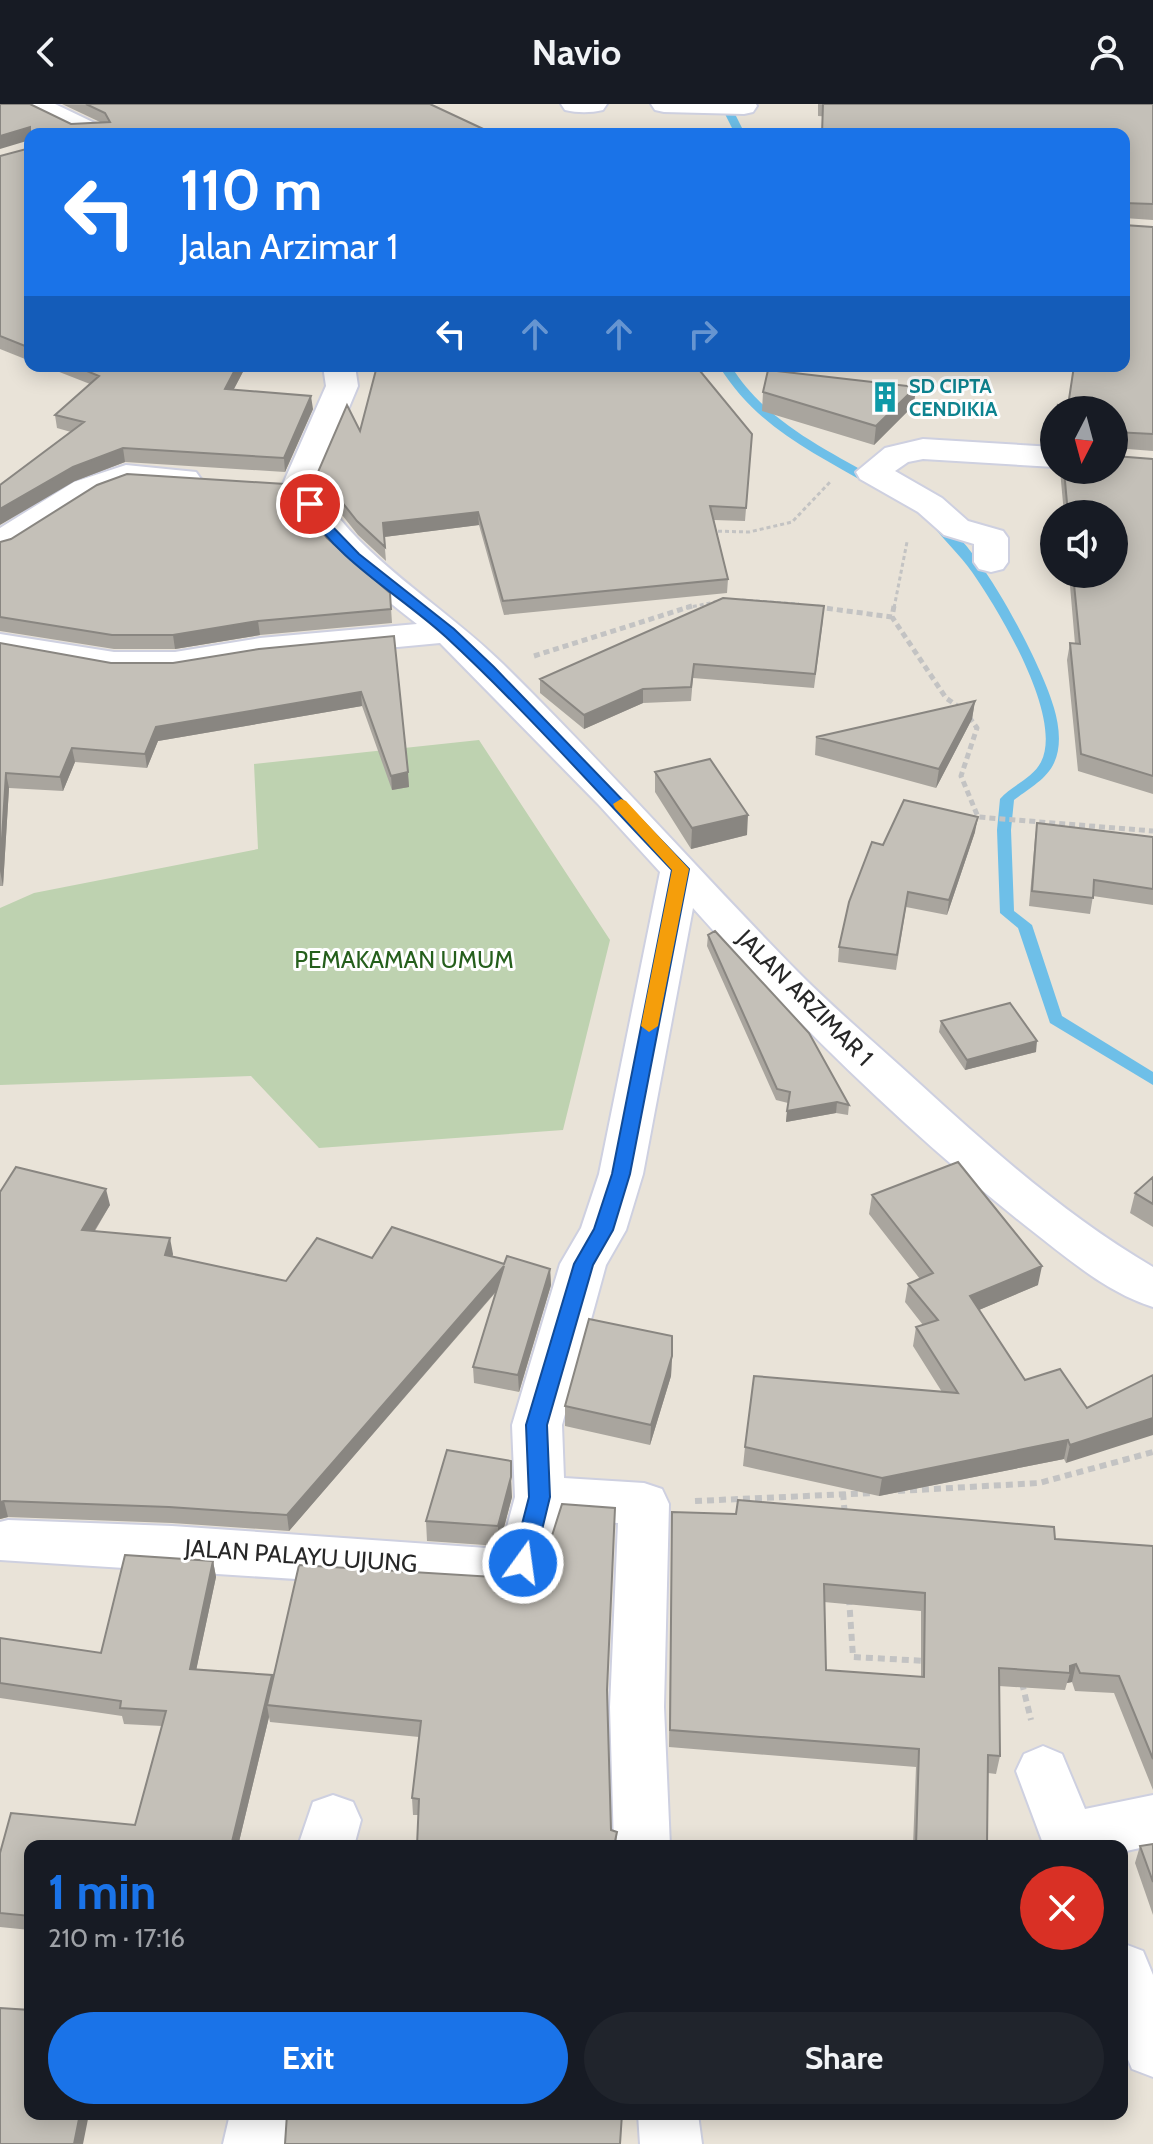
<!DOCTYPE html>
<meta charset="utf-8">
<style>
:root{--surface:#171b24;--page:#20242c;--text:#f1f3f6;--muted:#9ea1a6;--accent:#1a73e8}
body{margin:0;font-family:Cabin,sans-serif;background:var(--page);color:var(--text);height:100vh;display:flex;flex-direction:column;font-size:30px;white-space:nowrap}
*{box-sizing:border-box;margin:0}
p{font-size:26px;color:var(--muted)}
.icon{flex:none;width:44px;height:44px;fill:none;stroke:currentColor;stroke-width:2;stroke-linecap:round;stroke-linejoin:round}
.map{position:relative;flex:1;overflow:hidden}
.drawer{position:absolute;left:24px;top:1736px;width:1104px;height:280px;display:flex;flex-direction:column;background:var(--surface);border-radius:16px;box-shadow:0 4px 20px #0003}
.drawer>*{flex:none}
.hud{position:absolute;left:24px;top:24px;width:1106px;height:244px;border-radius:16px;box-shadow:0 4px 20px #0003;background:#1a73e8;color:#fff;overflow:hidden}
.needle{width:52px;rotate:186deg}
.fabs{position:absolute;left:1040px;top:292px;display:grid;gap:16px}
.fabs a{display:grid;place-items:center;width:88px;height:88px;border-radius:50%;background:var(--surface);box-shadow:0 4px 20px #0003;font-size:40px}
.pin{position:absolute;display:grid;place-items:center;width:68px;height:68px;color:#fff;margin:-34px;border:4px solid #fff;border-radius:50%;box-shadow:0 2px 8px #0007}
.me{position:absolute;width:88px;margin:-44px;rotate:14deg;stroke-linejoin:round;filter:drop-shadow(0 0 6px #0008)}
.turn{display:flex;align-items:center;gap:28px;height:168px;padding:0 24px;font-size:36px}
.turn .icon{width:104px;height:104px;stroke-width:2.5}
.turn b{display:block;font-size:56px;line-height:68px}
.lanes{display:flex;align-items:center;height:76px;padding:0 24px;background:#0003;justify-content:center;gap:40px;direction:ltr}
.lanes .off{opacity:.35}
.round{display:grid;place-items:center;flex:none;width:84px;height:84px;border-radius:42px;background:var(--page)}
.overview{display:flex;align-items:center;justify-content:space-between;height:136px;padding:0 24px}
h1{font-size:48px;font-weight:800;line-height:60px;color:var(--accent)}
.button{display:flex;gap:16px;margin-top:auto;padding:16px 24px}
.button a{flex:1;height:92px;border-radius:48px;background:var(--accent);color:#fff;font-size:32px;font-weight:800;line-height:92px;text-align:center}
.button a+a{background:var(--page);color:var(--text)}
header{display:flex;justify-content:space-between;align-items:center;height:104px;padding:0 24px;background:var(--surface);font-size:36px;font-weight:800}
.map>svg:first-child{display:block}
.cemetery{fill:#bed2b0}
.lines{fill:none;stroke-linecap:round;stroke-linejoin:round}
.stream{fill:#6ebfe8;fill-rule:evenodd}
.minor-casing{stroke:#ced0e0;stroke-width:4}
.path-far2{stroke:#c3c3c3;stroke-width:3;stroke-dasharray:4 3;stroke-linecap:butt}
.path-far1{stroke:#c3c3c3;stroke-width:5;stroke-dasharray:6 4;stroke-linecap:butt}
.path{stroke:#c3c3c3;stroke-width:6;stroke-dasharray:7 5;stroke-linecap:butt}
.minor{fill:#fff;fill-rule:evenodd}
.wall{fill:#a9a59e;fill-rule:evenodd}
.shaded-wall{fill:#898681}
.building{fill:#c4c0b8;stroke:#898681;stroke-width:2;fill-rule:evenodd}
.route{fill:#1a73e8;stroke:#114b97;stroke-width:2}
.slow{fill:#f59e0b}
.labels{text-anchor:middle;stroke-width:6;stroke-linejoin:round;paint-order:stroke}
.far-culture-label{font-size:20px;font-weight:bold;fill:#0d838f;stroke:#fff;text-anchor:start}
.park-label{font-size:24px;fill:#255f1c;stroke:#fff}
.street-label{font-size:24px;fill:#272727;stroke:#fff}
</style>
<header><svg class="icon" aria-label="back" viewBox="0 0 24 24"><path d="M15 5l-7 7 7 7"/></svg>Navio<svg class="icon" aria-label="person" viewBox="0 0 24 24"><circle cx="12" cy="8" r="4"/><path d="M4 21q1-7 8-7t8 7"/></svg></header>
<div class="map">
<svg width="1153" height="2040" viewBox="0 0 1153 2040">
<rect width="100%" height="100%" fill="#e9e3d8"/>
<path class="cemetery" d="M479,636L610,836L563,1026L319,1044L251,972L0,981V804L34,789L258,745L254,660Z"/>
<g class="lines">
<path class="stream" d="M720,0H730L745,30H735Z
M719,262H731C766,318 824,344 879,376V382H871C811,347 757,323 719,262Z
M938,417C976,433 1043,563 1054,604C1059,621 1062,642 1054,659C1047,675 1027,686 1014,696L1011,726L1014,807L1032,821L1062,912L1153,968V981L1050,919L1018,824L1000,809L997,726L1000,695C1011,682 1033,674 1041,658C1064,613 998,505 972,468C960,451 945,437 932,421Z"/>
<defs>
<path id="minor" d="M21,0H55L105,24L109,30H74L25,6Z
M561,0H607L603,6C590,9 578,9 565,6Z
M651,0H756L757,2L753,8L744,10L664,8L655,6Z
M323,262H355L358,282L316,382C362,457 441,499 503,560C604,659 697,765 796,866C835,906 879,942 920,980C993,1047 1068,1113 1153,1163V1203C1105,1188 1065,1152 1026,1122C906,1027 795,918 693,804L643,1070L626,1126L606,1161L562,1321L564,1374L644,1379L662,1385L669,1400L664,1603L670,1742H614L610,1603L618,1419L560,1415L541,1474L512,1489L0,1456V1418L8,1416L172,1422L501,1445L515,1393L512,1321L560,1160L581,1124L599,1070L660,768L598,700L440,539L260,556L175,570H114L0,552V530L114,548H175L260,534L417,520C360,475 321,445 282,382L326,282Z
M923,335L1054,343V363L923,355L908,358L895,367L942,394L968,417L1003,427L1008,434V458L1003,465L991,468L979,465L974,458V440L944,431L918,408L860,375L856,368L885,344Z
M126,361L196,368L201,375L196,382C173,388 149,377 127,382C86,390 47,424 12,446L0,449V424L74,378Z
M1043,1642L1062,1650L1085,1705L1153,1691V1741L1122,1748V1742H1044L1016,1667L1024,1650Z
M333,1691L353,1698L361,1716L354,1742H298L313,1698Z
M1122,1839L1143,1847L1153,1871V1973L1132,1965L1122,1941Z
M230,2010H290L285,2040H223Z
M638,2010H698L702,2040H640Z"/>
</defs>
<use href="#minor" class="minor-casing"/>
<path class="path-far2" d="M711,427L749,428L792,418L831,377
M742,496L799,500
M817,503L822,504
M686,504L724,496
M894,504L907,438"/>
<path class="path-far1" d="M894,502L892,513L946,594L959,603
M817,503L892,513
M534,552L692,502
M969,613L977,624L961,672L978,713L1153,727"/>
<path class="path" d="M898,1387L1039,1379L1153,1348
M843,1389L845,1412
M695,1397L873,1389
M849,1494L853,1553L927,1557
M1022,1579L1031,1616"/>
<use href="#minor" class="minor"/>
</g>
<path class="wall" d="M62,0H430L71,20L100,18Z
M818,0H1153V116L1124,114V121L1153,123V347L1115,344V352L1153,355V690L1078,667L1067,556L1070,539L1075,540L1069,470H1114V410H1064L1060,366H1114V306H1057L1058,301L1068,302L1124,30L818,12Z
M30,44V257L0,245V52Z
M44,262H246L234,285L313,305L285,368L125,358L75,377L71,328L57,324L55,311L90,280Z
M763,288L914,301L874,341L762,307Z
M360,327L752,330L745,417L714,416L728,475L727,489L504,511L479,421L384,433L386,457L358,431L319,382L318,368Z
M327,434L390,489L392,519L260,531L175,545H114L0,527V438Z
M823,516L814,584L693,574L691,597L643,599L584,625L540,589V575Z
M394,532L409,683L392,686L362,602L158,637L147,664L75,658L63,687L9,684L3,782H0V539L111,559H173Z
M975,597L972,615L936,684L815,651L816,633Z
M655,668L747,731L691,745L655,688Z
M1037,719L1153,733V801L1093,792L1090,810L1029,802L1035,734Z
M975,728L947,811L906,803L896,866L838,858L839,843L883,741Z
M708,831L849,1001L848,1011L836,1009L786,1018L788,999L776,996L707,842Z
M941,917L1036,948L965,966L939,928Z
M1153,1073V1123L1130,1109L1135,1089Z
M0,1088L110,1101L95,1127L173,1150L172,1153L286,1177L372,1154L504,1160L550,1165L551,1181L519,1288L474,1279L473,1263L496,1188L289,1427L172,1419L8,1413L0,1415Z
M872,1091L1038,1181L979,1206L1025,1276L1087,1304L1066,1359L1064,1355L879,1392L743,1362L745,1343L942,1288L913,1242L916,1223L923,1221L905,1198L908,1180L920,1175L869,1110Z
M672,1252L671,1272L650,1341L565,1322V1302Z
M512,1393L499,1442L427,1437L426,1417Z
M562,1400L615,1404L607,1592L611,1726L617,1728L616,1742H417L419,1711H413L412,1694L419,1633L270,1618L269,1613L238,1742H30V1826L0,1823V1749L11,1709L135,1721L162,1622L124,1620L122,1612L0,1594V1534L101,1549L125,1451L213,1457L216,1473L196,1566L272,1571L273,1574L299,1461L511,1474L544,1457Z
M672,1408L1153,1442V1686L1114,1589L1075,1587L1072,1578L1067,1579L1065,1586L999,1582L1000,1652L996,1670L988,1669L987,1742H913L916,1663L669,1643ZM824,1498L921,1507V1573L826,1566Z
M1153,1740V1811L1135,1759L1140,1742Z"/>
<path class="shaded-wall" d="M30,23V36L0,45V32Z
M237,262H246L227,298L225,285Z
M916,283L914,301L874,341L876,322Z
M311,292L313,305L285,368L284,354Z
M123,344L125,358L75,377L0,421V405L73,363Z
M478,408L479,421L384,433L383,419Z
M258,517L260,531L175,545L173,531Z
M643,585V599L584,625V611Z
M361,588L362,602L158,637L147,664L145,650L156,623Z
M975,597L972,615L936,684L939,665Z
M72,644L75,658L63,687L60,673Z
M408,668L409,683L392,686L391,672Z
M6,669L9,684L3,782L0,767Z
M748,711L747,731L691,745L692,724Z
M978,713L975,728L947,811L949,796Z
M1037,937L1036,948L965,966L967,956Z
M837,998L836,1009L786,1018L787,1007Z
M106,1085L110,1101L85,1142L82,1126Z
M170,1134L173,1150L168,1168L165,1151Z
M504,1162V1178L289,1427L287,1411Z
M1042,1162L1038,1181L967,1211L970,1192Z
M550,1165L551,1181L519,1288L518,1271Z
M672,1252L671,1272L650,1341L651,1321Z
M1153,1314V1331L1066,1359L1070,1341Z
M1068,1336L1064,1355L879,1392L882,1374Z
M511,1373L512,1393L499,1442L498,1422Z
M4,1397L8,1413L0,1415V1398Z
M213,1457L216,1473L193,1581L190,1565Z
M1076,1560L1072,1578L1067,1579L1070,1569V1562Z
M272,1571L275,1586L267,1601L269,1613L238,1742H231Z
M80,2010H89L83,2040H74Z"/>
<path class="building" d="M0,0H30L71,20L110,18L105,9L86,0H430L494,30H30V23L0,32Z
M823,0H1153V100L1124,99V121L1153,123V330L1115,328V352L1153,355V672L1081,650L1070,539L1080,540L1073,470H1114V410H1068L1064,366H1114V306H1059L1058,301L1068,302L1074,262H1124V30H822Z
M30,44V244L0,232V52Z
M75,262H237L225,285L311,292L284,354L123,344L73,363L0,405V381L84,318L55,311L99,272Z
M377,262H696L752,330L746,404L710,402L728,475L503,497L478,408L383,419L385,443L357,417L318,368L347,301L360,327Z
M768,266L916,283L876,322L763,288Z
M127,370L285,380L327,434L390,489L391,505L258,517L173,531H112L0,513V438L11,435L97,381Z
M723,494L824,502L815,570L694,560L691,583L643,585L584,611L540,575Z
M394,532L408,668L391,672L361,588L156,623L145,650L72,644L60,673L6,669L0,767V539L111,559H173L259,545Z
M975,597L939,665L816,633Z
M710,655L748,711L692,724L655,668Z
M904,696L978,713L949,796L908,788L897,851L839,843L849,798L872,738L883,741Z
M1037,719L1153,733V785L1094,776L1093,794L1032,787Z
M715,827L809,929L849,1001L837,998L787,1007L790,988L777,985L708,831Z
M1010,899L1037,937L967,956L941,917Z
M958,1058L1042,1162L970,1192L1025,1276L1060,1265L1087,1304L1153,1271V1314L1070,1341L1068,1336L882,1374L745,1343L754,1272L958,1289L916,1223L938,1216L908,1180L933,1169L872,1091Z
M16,1063L106,1085L82,1126L170,1134L165,1151L286,1177L317,1134L372,1154L392,1123L504,1160L507,1152L550,1165L518,1271L473,1263L504,1162L287,1411L169,1403L4,1397L0,1398V1088Z
M1153,1073V1100L1135,1089Z
M589,1215L672,1232V1252L651,1321L565,1302Z
M447,1346L511,1357V1373L498,1422L426,1417Z
M738,1396L1054,1423L1055,1435L1153,1442V1655L1119,1572L1080,1569L1076,1560L1070,1562V1569L999,1564L1000,1652L988,1651L987,1742H916L919,1645L670,1626L672,1408L736,1410ZM824,1480L925,1489L924,1573L826,1566Z
M562,1400L615,1404L607,1586L611,1726L617,1728L614,1742H417L419,1695L412,1694L421,1617L267,1601L299,1461L511,1474L544,1457Z
M125,1451L213,1457L190,1565L272,1571L231,1742H30V1812L0,1809V1749L11,1709L135,1721L166,1607L120,1604L121,1597L0,1579V1534L101,1549Z
M1153,1740V1778L1140,1742Z
M0,1904L30,1906V2010H80L74,2040H0Z
M287,2010H622L620,2040H285Z"/>
<path class="route" d="M305,397H315L326,416L359,450L454,525L494,563L689,765L630,1070L613,1126L593,1161L547,1321L550,1393L534,1459L531,1466H515L512,1459L529,1393L526,1321L574,1160L594,1125L612,1070L672,766C597,688 525,606 446,533C398,489 337,458 303,400Z"/>
<path class="slow" d="M621,695L626,697L689,765L658,922L649,928L641,922L672,766L615,704L613,700Z"/>
<defs>
<symbol id="building-bare" viewBox="-9 -9 18 18"><path d="M-4-6H4V6H1V3H-1V6H-4ZM-2.5-4.3h1.7v1.8h-1.7ZM.8-4.3h1.7v1.8H.8ZM-2.5-1h1.7V.8h-1.7ZM.8-1h1.7V.8H.8Z" fill="#0f9aa8" stroke="#fff" stroke-width="2.5" paint-order="stroke"/></symbol>
</defs>
<g fill-rule="evenodd">
<use href="#building-bare" x="863" y="271" width="44" height="44"/>
</g>
<g class="labels">
<g class="far-culture-label">
<text x="909" y="289">SD CIPTA<tspan x="909" dy="23">CENDIKIA</tspan></text>
</g>
<g class="park-label">
<text x="404" y="864">PEMAKAMAN UMUM</text>
</g>
<g class="street-label">
<text transform="translate(805 894) rotate(45)" y="8">JALAN ARZIMAR 1</text>
<text transform="translate(301 1452) rotate(4)" y="8">JALAN PALAYU UJUNG</text>
</g>
</g>
</svg>
<div class="fabs">
<a><svg class="needle" viewBox="-14 -14 28 28"><path d="M0-13l5 13h-10z" fill="#e53935"/><path d="M0 13l5-13h-10z" fill="#9ea1a6"/></svg></a>
<a><svg class="icon" aria-label="sound" viewBox="0 0 24 24"><path d="M4 9h4l5-4v14l-5-4H4zM17 9q2 3 0 6"/></svg></a>
</div>
<div class="pin" style="left:310px;top:400px;background:#d93025"><svg class="icon" aria-label="arrive" viewBox="0 0 24 24"><path d="M6 21V4h12l-3 4 3 4H6"/></svg></div>
<svg class="me" style="left:523px;top:1459px" viewBox="-20 -20 40 40"><circle r="17" fill="#1a73e8" stroke="#fff" stroke-width="3"/><path d="M0-11L8 9 0 5-8 9z" fill="#fff"/></svg>
<div class="hud">
<div class="turn"><svg class="icon" aria-label="left" viewBox="0 0 24 24"><path d="M17 20v-9H6M10 6l-5 5 5 5"/></svg><div><b>110 m</b>Jalan Arzimar 1</div></div>
<div class="lanes"><svg class="icon" aria-label="left" viewBox="0 0 24 24"><path d="M17 20v-9H6M10 6l-5 5 5 5"/></svg><svg class="icon off" aria-label="ahead" viewBox="0 0 24 24"><path d="M12 20V5M6 11l6-6 6 6"/></svg><svg class="icon off" aria-label="ahead" viewBox="0 0 24 24"><path d="M12 20V5M6 11l6-6 6 6"/></svg><svg class="icon off" aria-label="right" viewBox="0 0 24 24"><path d="M7 20v-9h11M14 6l5 5-5 5"/></svg></div>
</div>
<section class="drawer">
<div class="overview"><div><h1>1 min</h1><p>210 m · 17:16</p></div><a class="round" style="background:#d93025;color:#fff"><svg class="icon" aria-label="close" viewBox="0 0 24 24"><path d="M6 6l12 12M18 6L6 18"/></svg></a></div>
<div class="button"><a>Exit</a><a>Share</a></div>
</section>
</div>
